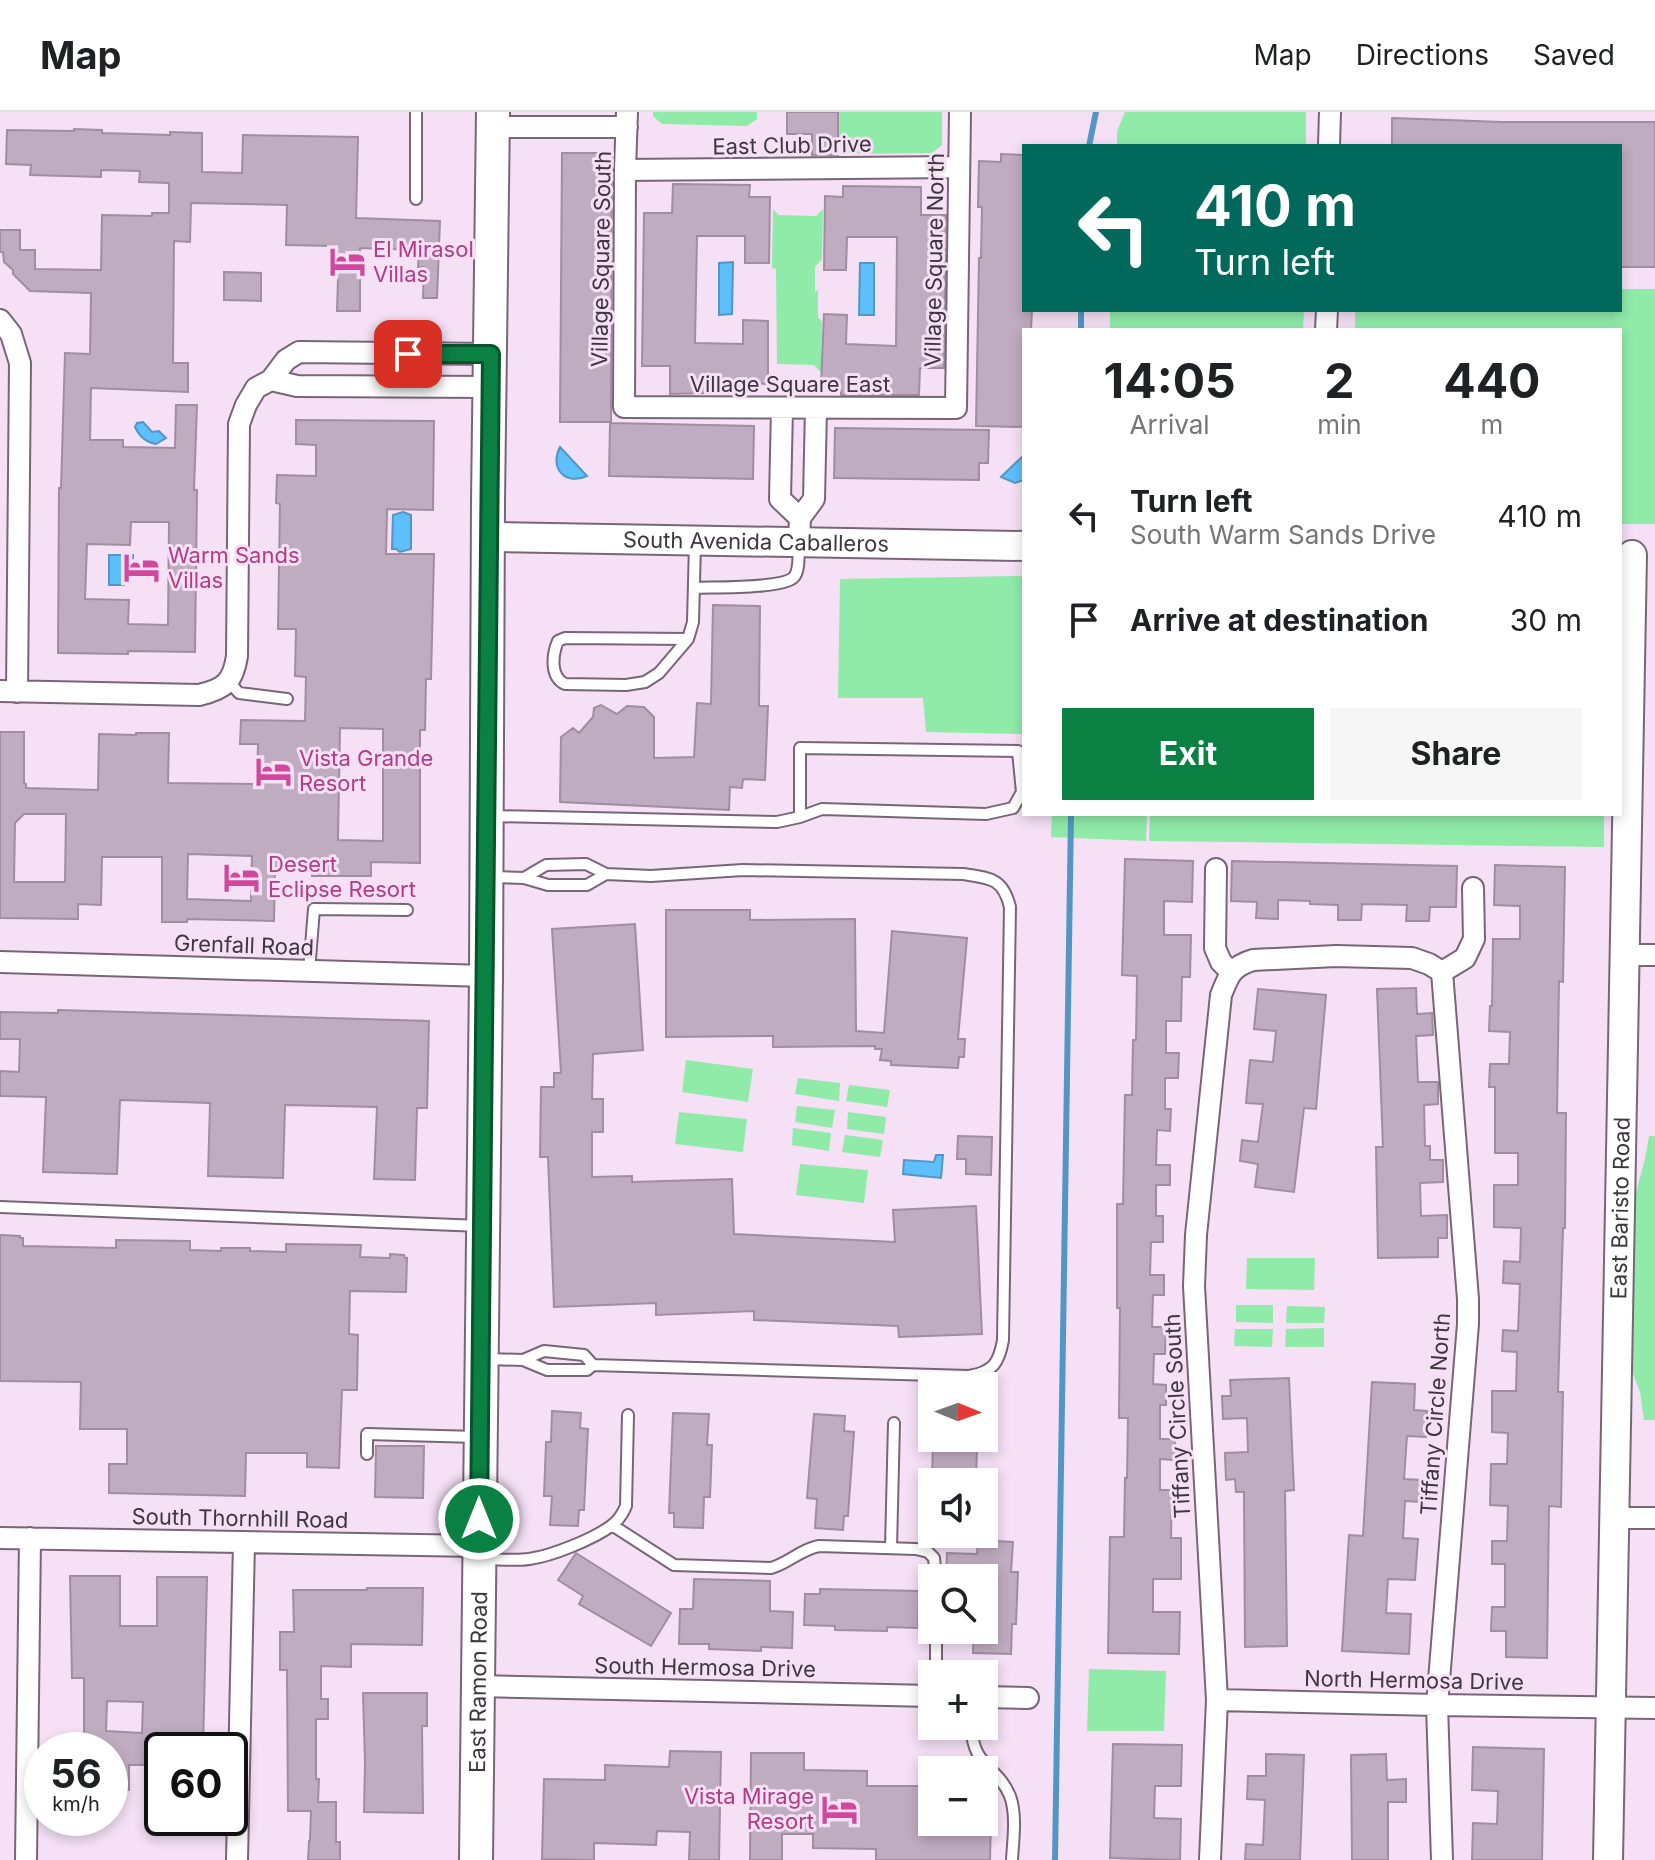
<!DOCTYPE html>
<meta charset="utf-8">
<style>
:root{--surface:#fff;--page:#f6f6f6;--text:#202124;--muted:#757577;--line:#e0e0e0;--accent:#0b8043}
body{margin:0;font-family:Inter,sans-serif;background:var(--page);color:var(--text);height:100vh;display:flex;flex-direction:column;font-size:30px;white-space:nowrap}
*{box-sizing:border-box;margin:0}
p{font-size:26px;color:var(--muted)}
.icon{flex:none;width:44px;height:44px;fill:none;stroke:currentColor;stroke-width:2;stroke-linecap:round;stroke-linejoin:round}
.map{position:relative;flex:1;overflow:hidden}
.drawer{position:absolute;left:1022px;top:216px;width:600px;height:488px;display:flex;flex-direction:column;background:var(--surface);border-radius:0px;box-shadow:0 4px 12px #0003}
.drawer>*{flex:none}
.guide{position:absolute;left:1022px;top:32px;width:600px;height:168px;border-radius:0px;box-shadow:0 4px 12px #0003;background:#00695c;color:#fff;overflow:hidden}
.needle{width:52px;rotate:91deg}
.tools{position:absolute;left:918px;top:1260px;display:grid;gap:16px}
.tools a{display:grid;place-items:center;width:80px;height:80px;border-radius:0px;background:var(--surface);box-shadow:0 4px 12px #0003;font-size:40px}
.speed{position:absolute;left:24px;top:1620px;display:flex;gap:16px;font-size:40px;font-weight:700;text-align:center}
.speed>*{display:grid;place-content:center;width:104px;height:104px;border-radius:50%;background:var(--surface);box-shadow:0 4px 12px #0003;line-height:1}
.speed small{font-size:20px;font-weight:400}
.speed .limit{border:4px solid #111;border-radius:12px;background:#fff;color:#111}
.pin{position:absolute;display:grid;place-items:center;width:68px;height:68px;color:#fff;margin:-34px;border-radius:16px;box-shadow:0 4px 12px #0006}
.me{position:absolute;width:88px;margin:-44px;rotate:0deg;stroke-linejoin:round;filter:drop-shadow(0 0 6px #0008)}
.turn{display:flex;align-items:center;gap:28px;height:168px;padding:0 40px;font-size:36px}
.turn .icon{width:104px;height:104px;stroke-width:2.5}
.turn b{display:block;font-size:56px;line-height:68px}
.eta{display:flex;justify-content:space-evenly;align-items:center;height:136px;text-align:center}
.eta b{font-size:48px;font-weight:700;line-height:56px}
.cta{display:flex;gap:16px;margin-top:auto;padding:16px 40px}
.cta a{flex:1;height:92px;border-radius:0px;background:var(--accent);color:#fff;font-size:32px;font-weight:700;line-height:92px;text-align:center}
.cta a+a{background:var(--page);color:var(--text)}
ul{padding:0;list-style:none}
li{display:flex;align-items:center;gap:24px;height:104px;padding:0 40px}
li div{flex:1}
li b{display:block;font-size:30px}
li em{font-style:normal}
header{display:flex;align-items:center;gap:48px;box-sizing:border-box;height:112px;padding:0 40px;background:var(--surface);border-bottom:2px solid var(--line)}
header strong{font-size:38px}
nav{display:flex;gap:44px;margin-inline-start:auto;font-size:28px}
.map>svg:first-child{display:block}
.green{fill:#90eba9}
.water{fill:#5dbffc;stroke:#5496c3;stroke-width:2}
.lines{fill:none;stroke-linecap:round;stroke-linejoin:round}
.stream{stroke:#5496c3;stroke-width:6}
.building{fill:#c0acc0;stroke:#a08da0;stroke-width:2;fill-rule:evenodd}
.lane-casing{stroke:#786678;stroke-width:14}
.street-casing{stroke:#786678;stroke-width:24}
.secondary-casing{stroke:#786678;stroke-width:32}
.primary-casing{stroke:#786678;stroke-width:36}
.lane{stroke:#fff;stroke-width:10}
.street{stroke:#fff;stroke-width:20}
.secondary{stroke:#fff;stroke-width:28}
.primary{stroke:#fff;stroke-width:32}
.route-casing{stroke:#07532c;stroke-width:20}
.route{stroke:#0b8043;stroke-width:14}
.labels{text-anchor:middle;stroke-width:6;stroke-linejoin:round;paint-order:stroke}
.street-label{font-size:22px;fill:#3f373f;stroke:#f5e0f5}
.hotel-label{font-size:22px;fill:#b23c85;stroke:#f5e0f5;text-anchor:start}
</style>
<header>
<strong>Map</strong>
<nav><a>Map</a><a>Directions</a><a>Saved</a></nav>
</header>
<div class="map">
<svg width="1655" height="1748" viewBox="0 0 1655 1748">
<rect width="100%" height="100%" fill="#f5e0f5"/>
<path class="green" d="M653,0H757V7L747,14L662,12L653,4Z
M838,0H942V33L932,41L850,42L838,31Z
M1125,0H1306V34H1117V19Z
M773,97L779,103L816,104L823,97L822,147L815,155V180L818,178V205L822,210L821,260L814,253L777,252L776,157L772,156Z
M1620,177H1655V412H1620V218H1355V198H1620Z
M1110,198H1304L1303,218H1110Z
M1024,464V622L926,620L923,586H838L840,467Z
M1052,702H1147L1146,729L1051,725Z
M1150,702H1604V735L1149,729Z
M686,948L753,957L748,990L682,980Z
M798,966L840,971L839,989L795,982Z
M849,973L890,978L887,995L846,989Z
M797,994L835,998L832,1016L795,1010Z
M679,1000L747,1007L743,1040L675,1032Z
M848,1000L886,1005L884,1022L847,1017Z
M793,1016L831,1021L829,1039L792,1033Z
M845,1023L883,1028L880,1045L842,1040Z
M1649,1024H1655V1308H1644L1640,1280L1632,1259L1635,1084L1645,1047Z
M800,1052L868,1058L864,1091L796,1083Z
M1247,1146H1315L1314,1178L1246,1177Z
M1236,1193H1273V1211L1236,1210Z
M1287,1194L1325,1195L1324,1211H1286Z
M1324,1216V1235H1285L1286,1217Z
M1235,1217H1273L1272,1235L1234,1234Z
M1089,1557L1166,1559L1164,1619H1087Z"/>
<path class="water" d="M733,150L732,202L719,203V151Z
M860,151H874V203H859Z
M143,310L152,320L159,319L166,326L156,332C145,330 139,324 135,315L137,311Z
M560,335L587,364C565,374 549,356 560,335Z
M1024,343V368L1015,371L1001,365Z
M403,400L411,403V437L400,440L396,437H392L393,403Z
M109,443H133V455L125,456L124,473H109Z
M936,1043H943L941,1066L903,1062L904,1048L934,1050Z"/>
<g class="lines">
<path class="stream" d="M1089,34L1096,0
M1081,218V198
M1055,1748L1071,702"/>
</g>
<path class="building" d="M787,0H838V43H812V22H787Z
M1392,6L1502,10H1655V155H1620V34H1392Z
M74,17L102,18V21L170,23V20L202,21V60L242,61L243,23L358,25L356,106L440,109L437,186H423L424,155H418L419,138L360,136V199H337L338,166H335V134L286,133L287,93L191,91L190,130L174,129L173,251H188V280L91,276L90,328H123V335L175,336L176,293H197L194,378H197L195,540L128,539V542L58,541L59,376H61L65,241L90,242L91,181L30,179L13,162V158L4,150L3,140H0V118H20V138H35V157L101,158L102,103L152,104V101H169V71L139,70L140,59L101,58V65L30,63L31,53L6,52L7,18L74,19ZM131,410H169L168,513L128,512L129,488L85,487L87,432L130,433Z
M562,41H612L611,310H560Z
M1001,42L1024,43V198H1032L1031,218H1024V315L976,314L979,146H981L982,95H978L979,49L1001,50Z
M673,72L750,73L749,85H770L769,151H745V124H697L695,231L743,232V208L768,209V272L747,271L748,280L670,282V254H642L644,101H672Z
M843,74L921,75V103H946L944,256H920L919,283H841V272H821L824,202L847,203L846,232L896,234L897,125H847L846,158H824L825,84L843,85Z
M224,160L261,161V189L224,188Z
M296,308L434,309L433,398L387,397L386,442H434L431,567H426L425,618H420V751L371,750V764H312V755H275L274,809L187,807V810H162V745H102L101,793L78,792V807L0,806V620H24V671L26,672V676L98,678L99,622L136,623V621H169L168,671L257,672L258,632H240L241,608L305,609L306,565L295,564L296,517H278L280,392L276,391L277,363L316,364V333L296,332ZM340,616L383,617V729L338,728ZM24,702H66L65,770H14L15,711ZM188,742L252,744L251,789L187,787Z
M610,311L754,314L753,367L609,364Z
M835,316L989,318L988,351H979V368L834,366Z
M713,493L760,494L759,594H768L765,668L743,667L742,676L730,675L729,698L560,690L561,625L573,616L579,621L593,605L594,596L601,593L617,602L627,594L644,595L654,605V646L694,645L697,591L711,592Z
M1125,747L1193,749L1192,790L1164,789V823H1191L1190,865H1182L1181,909H1166V941H1179L1178,966H1165V997H1171L1170,1019L1157,1018L1156,1053H1170V1073H1156V1104H1163V1130H1151L1150,1163H1164V1183H1153L1152,1215H1166L1165,1242H1154L1153,1272L1166,1273V1293H1160V1327H1175L1174,1348L1160,1347V1378H1172L1171,1426H1181V1467H1153V1500H1180L1179,1542L1108,1541L1110,1425H1124L1125,1366H1127L1128,1306H1119L1120,1196H1117V1092H1123L1125,983H1132L1133,928H1136L1137,864L1122,863Z
M1232,749L1457,754L1456,795H1430L1429,809H1406L1407,793L1362,792L1361,808H1338V793L1310,792V789L1278,788V807L1256,806L1257,790L1231,789Z
M1495,753L1565,755L1563,870L1559,869L1557,1001H1566L1565,1116H1563L1558,1280H1563L1561,1395L1549,1394L1547,1546L1506,1545V1519H1491L1492,1495H1505V1452H1492V1429H1507L1508,1394L1490,1393L1491,1352H1507L1508,1321L1492,1320V1279H1516L1517,1240L1502,1239L1503,1218L1518,1219L1520,1172L1503,1171L1504,1149L1520,1150L1521,1116L1494,1115V1073H1518V1041H1495V975H1489L1490,952H1509L1510,920L1489,919L1490,894H1492L1493,827H1520V794L1494,793Z
M666,798H750V808L855,807L856,919L884,921L892,819L967,826L958,927H965L964,945H959L958,956L891,953V949L880,948L882,937H875V934L773,935V924L666,925Z
M635,812L643,938L593,942L592,987H603V1020H592V1065L632,1064V1070L732,1067L734,1122L895,1130L893,1098L976,1094L982,1222L899,1225L898,1214L754,1208V1199L656,1203V1191L554,1195L548,1045H540L541,975H554V961H561L552,817Z
M1416,876L1417,902L1432,901L1433,923L1416,924L1418,970H1438V992L1424,993L1425,1034H1430V1048H1443V1070L1420,1071L1421,1104L1447,1103V1126H1438V1145L1378,1146L1376,1035H1383L1377,877Z
M1258,877L1326,883L1316,997L1304,996L1294,1080L1255,1075L1258,1052L1240,1049L1242,1028L1258,1030L1263,992L1246,991L1250,948L1273,950L1276,919L1254,917Z
M58,898L429,909L427,996H417L415,1068L374,1067L377,995L285,993L283,1066L208,1064L210,991L120,988L117,1062L43,1060L46,985L0,984V959L19,960L20,927H0V900L58,901Z
M958,1024L992,1025L991,1063L966,1062V1047H957Z
M0,1123L20,1124V1126H23V1134L116,1136V1128L190,1129V1138L221,1139V1136H250V1139L286,1140V1132L361,1133L360,1145L390,1146V1142L404,1143L405,1146H407L406,1180L350,1179L349,1222L358,1223L357,1278H342L339,1356L307,1355V1341H246L245,1384L109,1381V1352H127V1317H80L81,1270L0,1269Z
M1289,1266L1294,1378L1285,1379L1287,1534L1245,1535L1244,1380H1236L1235,1367L1226,1368L1225,1341L1248,1340L1247,1306L1223,1307L1222,1284H1231L1230,1268Z
M1372,1270L1415,1272L1414,1298L1427,1299L1426,1325L1407,1324L1404,1367L1421,1368L1420,1390L1405,1389L1403,1426L1418,1427L1415,1468L1388,1467L1386,1501L1411,1502L1409,1542L1342,1539L1349,1423L1363,1424Z
M552,1299L581,1301L580,1316L588,1317L584,1398H579L578,1414L550,1413L552,1384H544L546,1330H551Z
M673,1301L709,1302L707,1333H712L710,1385H704L703,1416L674,1415V1401H669Z
M814,1302L845,1304L844,1319L854,1320L848,1404H844L843,1418L815,1416L817,1387L807,1386Z
M933,1326H971V1335H977L976,1370H932Z
M376,1334H424L423,1386L375,1385Z
M978,1428L1013,1430L1011,1460H1018L1016,1512H1012L1011,1542L973,1541L974,1518H984V1466H946L947,1441L977,1442Z
M576,1441L671,1501L651,1534L579,1492L583,1484L558,1468Z
M70,1464H120V1514H157V1465H207L203,1638H162V1653H129V1678L110,1677V1638H72V1624H84V1566H72ZM107,1589L143,1590L142,1621L106,1619Z
M694,1467L770,1469V1499L793,1500L792,1536L761,1535V1539L709,1537V1532H679L680,1497H693Z
M367,1476H423L422,1533L351,1532V1555L321,1554V1587H328V1607H316V1667H319L318,1690H336V1730H340V1748H308L309,1729H310L311,1699H288L287,1558H280V1520H294L293,1478H367Z
M820,1477L919,1479L918,1516L887,1515V1519L835,1518V1514L804,1513L805,1482H820Z
M363,1581H427V1614H422L423,1701L364,1700L365,1650Z
M1113,1632L1182,1633L1181,1674H1155L1154,1706L1181,1707L1180,1748L1110,1746Z
M1473,1635L1544,1637L1542,1748H1472L1473,1711L1497,1712L1498,1679L1472,1678Z
M670,1639L721,1640L719,1748H689L690,1720L657,1719L656,1733L594,1731V1748L542,1747L544,1667L605,1668V1653L669,1655Z
M751,1641H804V1658L867,1659V1674H929V1705H932V1710H991L990,1748H876V1737L813,1736V1722H782V1748H750Z
M1266,1642L1304,1643L1300,1748H1245L1246,1732L1263,1733L1265,1688L1247,1687L1248,1664H1266Z
M1386,1642L1387,1668L1406,1667V1690H1388V1748H1352L1351,1643Z"/>
<g class="lines">
<defs>
<path id="lane" d="M416,0V87
M694,476C713,475 783,477 794,465C800,458 798,442 799,434
M688,527L565,526L558,529C552,543 550,565 565,572L626,573L645,570L659,561L688,527L693,510L695,431
M229,570L239,581L287,587
M492,704L777,710L800,705L822,697L986,702L1013,696L1022,680L1018,639L800,636V705
M492,765L524,766L548,773H587L606,762
M309,859L314,797L407,798
M0,1095L481,1114
M487,1247L523,1248L547,1258H587L593,1253L969,1264C993,1260 999,1251 1003,1228L1010,795C1003,766 990,766 963,762L743,758L651,764L606,762L586,752L546,753L524,766
M523,1248L544,1239L584,1243L593,1253
M367,1342V1322L477,1325
M612,1413L674,1453L771,1456C789,1451 801,1437 819,1434L916,1437L928,1440L934,1446L936,1466
M891,1436L894,1311
M485,1447C499,1447 515,1449 529,1447C552,1444 593,1427 611,1414C618,1409 623,1401 626,1394L628,1303
M936,1518V1562
M972,1614C971,1654 998,1654 1010,1684C1017,1703 1013,1729 1012,1748"/>
<path id="street" d="M627,0L625,58L624,295L956,296L960,0
M493,15H627
M1329,34L1330,0
M625,58L959,55
M0,208L11,222L20,251L17,580
M1326,218L1327,198
M271,268L297,274L490,275
M782,296L780,387L800,406
M799,430L800,406L814,387L816,296
M0,579L199,583C225,577 233,570 237,544L239,312L246,293L256,276L271,268L286,248L299,240L491,242
M1216,757L1215,836L1221,850L1231,860
M1625,843H1655
M0,850L486,864
M1442,860L1465,846L1474,827L1473,776
M1614,1406H1655
M0,1426L479,1434
M478,1574L932,1584
M984,1585L1028,1586
M1217,1588L1437,1593L1655,1596
M26,1748L30,1426
M237,1748L244,1430
M1210,1748L1217,1588L1194,1174L1196,1123L1221,883C1229,863 1231,855 1253,848L1336,844L1412,846L1429,852L1442,860
M1442,1748L1437,1593L1468,1212V1187L1442,860"/>
<g id="secondary">
<path id="s1" d="M488,425L1024,434"/>
<path id="s2" d="M1608,1748L1632,443"/>
</g>
<g id="primary">
<path id="s3" d="M476,1748L486,864L488,390L493,0"/>
</g>
</defs>
<use href="#lane" class="lane-casing"/>
<use href="#street" class="street-casing"/>
<use href="#secondary" class="secondary-casing"/>
<use href="#primary" class="primary-casing"/>
<use href="#lane" class="lane"/>
<use href="#street" class="street"/>
<use href="#secondary" class="secondary"/>
<use href="#primary" class="primary"/>
</g>
<g class="lines">
<defs>
<path id="route" d="M408,242H491L479,1407"/>
</defs>
<use href="#route" class="route-casing"/>
<use href="#route" class="route"/>
</g>
<defs>
<symbol id="hotel-bare" viewBox="-9 -9 18 18"><path d="M-6-4.5h1.5V1H6V5H4.5V3h-9V5H-6ZM-4 0a1.8 1.8 0 1 1 3.6 0ZM.5 0V-2.5h3Q6-2.5 6 0Z" fill="#d1479c" stroke="#f5e0f5" stroke-width="2.5" paint-order="stroke"/></symbol>
</defs>
<g fill-rule="evenodd">
<use href="#hotel-bare" x="322" y="124" width="51" height="51"/>
<use href="#hotel-bare" x="116" y="430" width="51" height="51"/>
<use href="#hotel-bare" x="248" y="634" width="51" height="51"/>
<use href="#hotel-bare" x="216" y="740" width="51" height="51"/>
<use href="#hotel-bare" x="814" y="1672" width="51" height="51"/>
</g>
<g class="labels">
<g class="street-label">
<text transform="translate(792 33) rotate(-1)" y="8">East Club Drive</text>
<text transform="translate(601 147) rotate(-89)" y="8">Village Square South</text>
<text transform="translate(934 148) rotate(-89)" y="8">Village Square North</text>
<text x="790" y="280">Village Square East</text>
<text dy="8" stroke="none"><textPath href="#s1" startOffset="268">South Avenida Caballeros</textPath></text>
<text transform="translate(244 833) rotate(2)" y="8">Grenfall Road</text>
<text dy="8" stroke="none"><textPath href="#s2" startOffset="652">East Baristo Road</textPath></text>
<text transform="translate(1435 1302) rotate(-86)" y="8">Tiffany Circle North</text>
<text transform="translate(1177 1304) rotate(-93)" y="8">Tiffany Circle South</text>
<text transform="translate(240 1406) rotate(1)" y="8">South Thornhill Road</text>
<text transform="translate(705 1555) rotate(1)" y="8">South Hermosa Drive</text>
<text transform="translate(1414 1568) rotate(1)" y="8">North Hermosa Drive</text>
<text dy="8" stroke="none"><textPath href="#s3" startOffset="178">East Ramon Road</textPath></text>
</g>
<g class="hotel-label">
<text x="373" y="145">El Mirasol<tspan x="373" dy="25">Villas</tspan></text>
<text x="168" y="451">Warm Sands<tspan x="168" dy="25">Villas</tspan></text>
<text x="299" y="654">Vista Grande<tspan x="299" dy="25">Resort</tspan></text>
<text x="268" y="760">Desert<tspan x="268" dy="25">Eclipse Resort</tspan></text>
<text x="814" y="1692" text-anchor="end">Vista Mirage<tspan x="814" dy="25">Resort</tspan></text>
</g>
</g>
</svg>
<div class="tools">
<a><svg class="needle" viewBox="-14 -14 28 28"><path d="M0-13l5 13h-10z" fill="#e53935"/><path d="M0 13l5-13h-10z" fill="#757577"/></svg></a>
<a><svg class="icon" aria-label="sound" viewBox="0 0 24 24"><path d="M4 9h4l5-4v14l-5-4H4zM17 9q2 3 0 6"/></svg></a>
<a><svg class="icon" aria-label="search" viewBox="0 0 24 24"><circle cx="10" cy="10" r="6"/><path d="M15 15l6 6"/></svg></a>
<a>+</a>
<a>−</a>
</div>
<div class="speed"><div>56<small>km/h</small></div><div class="limit">60</div></div>
<div class="pin" style="left:408px;top:242px;background:#d93025"><svg class="icon" aria-label="arrive" viewBox="0 0 24 24"><path d="M6 21V4h12l-3 4 3 4H6"/></svg></div>
<svg class="me" style="left:479px;top:1407px" viewBox="-20 -20 40 40"><circle r="17" fill="#0b8043" stroke="#fff" stroke-width="3"/><path d="M0-11L8 9 0 5-8 9z" fill="#fff"/></svg>
<div class="guide">
<div class="turn"><svg class="icon" aria-label="left" viewBox="0 0 24 24"><path d="M17 20v-9H6M10 6l-5 5 5 5"/></svg><div><b>410 m</b>Turn left</div></div>
</div>
<section class="drawer">
<div class="eta">
<div><b>14:05</b><p>Arrival</p></div>
<div><b>2</b><p>min</p></div>
<div><b>440</b><p>m</p></div>
</div>
<ul>
<li><svg class="icon" aria-label="left" viewBox="0 0 24 24"><path d="M17 20v-9H6M10 6l-5 5 5 5"/></svg><div><b>Turn left</b><p>South Warm Sands Drive</p></div><em>410 m</em></li>
<li><svg class="icon" aria-label="arrive" viewBox="0 0 24 24"><path d="M6 21V4h12l-3 4 3 4H6"/></svg><div><b>Arrive at destination</b></div><em>30 m</em></li>
</ul>
<div class="cta"><a>Exit</a><a>Share</a></div>
</section>
</div>
